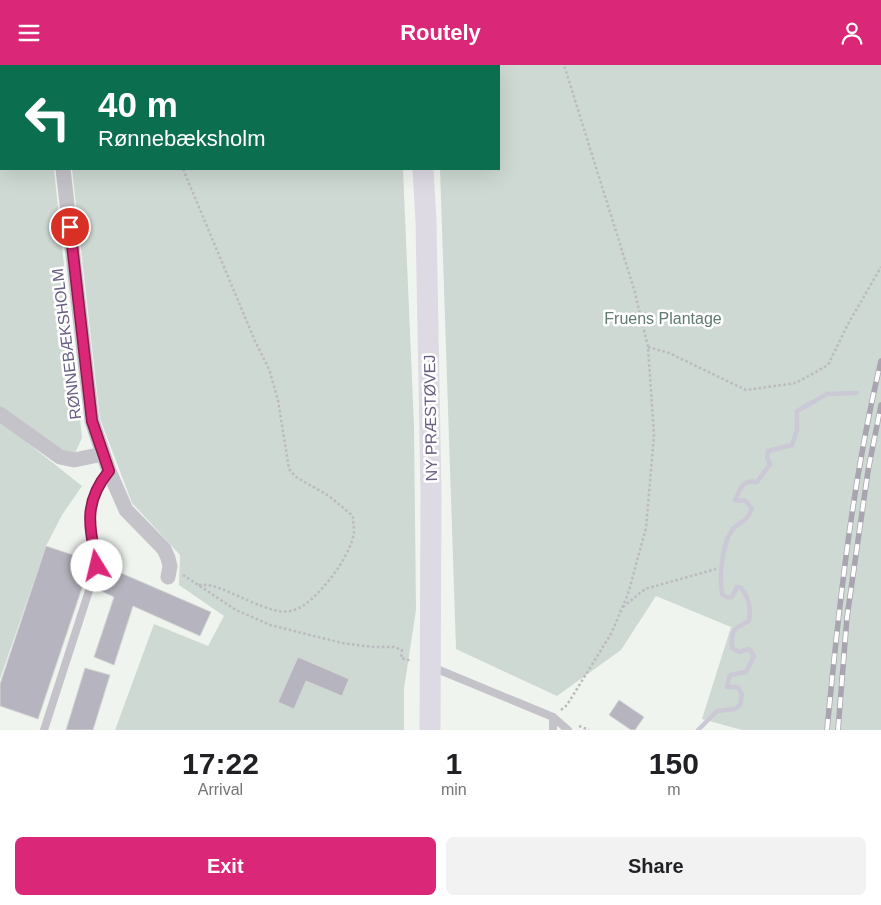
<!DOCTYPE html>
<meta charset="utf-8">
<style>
:root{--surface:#fff;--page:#f2f2f2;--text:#202124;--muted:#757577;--accent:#db2777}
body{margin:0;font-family:Helvetica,sans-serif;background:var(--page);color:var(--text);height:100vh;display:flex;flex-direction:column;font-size:19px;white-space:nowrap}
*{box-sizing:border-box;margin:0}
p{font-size:16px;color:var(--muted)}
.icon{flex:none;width:28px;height:28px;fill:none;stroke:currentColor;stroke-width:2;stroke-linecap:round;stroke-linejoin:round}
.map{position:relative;height:665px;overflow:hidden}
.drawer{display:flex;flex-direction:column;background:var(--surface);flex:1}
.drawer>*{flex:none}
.guide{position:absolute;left:0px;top:0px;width:500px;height:105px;box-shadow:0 5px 20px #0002;background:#0b6e4f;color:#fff;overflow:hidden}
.pin{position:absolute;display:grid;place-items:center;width:42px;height:42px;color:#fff;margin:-21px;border:2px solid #fff;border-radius:50%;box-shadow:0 1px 5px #0007}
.me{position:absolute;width:55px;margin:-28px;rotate:351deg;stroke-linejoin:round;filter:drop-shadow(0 0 4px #0008)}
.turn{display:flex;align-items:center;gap:18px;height:105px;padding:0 15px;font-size:22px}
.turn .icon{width:65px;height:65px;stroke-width:2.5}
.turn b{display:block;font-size:35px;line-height:42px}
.eta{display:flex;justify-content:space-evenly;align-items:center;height:85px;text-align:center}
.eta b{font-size:30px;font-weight:700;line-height:35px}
.button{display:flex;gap:10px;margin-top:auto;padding:10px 15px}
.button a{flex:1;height:58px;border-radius:8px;background:var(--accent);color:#fff;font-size:20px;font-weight:700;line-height:58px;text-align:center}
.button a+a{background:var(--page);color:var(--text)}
header{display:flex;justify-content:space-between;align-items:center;height:65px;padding:0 15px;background:var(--accent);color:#fff;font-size:22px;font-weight:700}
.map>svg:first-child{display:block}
.green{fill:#ced9d3}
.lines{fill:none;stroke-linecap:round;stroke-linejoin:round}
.stream{stroke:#cac9d5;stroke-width:4.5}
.building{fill:#b6b5bf;stroke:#d3d5d2}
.path{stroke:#bcbabf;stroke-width:2.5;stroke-dasharray:2.5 2.5;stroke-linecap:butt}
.lane{stroke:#c5c3ca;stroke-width:8}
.street{stroke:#c5c3ca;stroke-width:15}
.secondary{stroke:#dddae3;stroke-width:21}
.rail-casing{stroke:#a8a5b0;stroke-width:5.5}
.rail{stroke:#fff;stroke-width:4;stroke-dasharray:11;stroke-linecap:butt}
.route-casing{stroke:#8e194d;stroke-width:12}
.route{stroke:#db2777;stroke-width:9}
.labels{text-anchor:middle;stroke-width:5;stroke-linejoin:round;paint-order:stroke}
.park-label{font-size:16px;fill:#5f7a70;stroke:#fff}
.street-label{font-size:16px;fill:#696083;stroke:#fff}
</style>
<header><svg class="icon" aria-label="menu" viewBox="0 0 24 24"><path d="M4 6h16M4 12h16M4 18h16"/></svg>Routely<svg class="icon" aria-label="person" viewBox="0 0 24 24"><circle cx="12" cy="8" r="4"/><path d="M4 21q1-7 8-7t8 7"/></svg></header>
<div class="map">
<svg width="881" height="665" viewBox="0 0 881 665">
<rect width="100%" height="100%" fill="#f0f4ef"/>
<path class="green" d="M60,0H398V1H60Z
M436,0H881V665H742L702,654L731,562L656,531L621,585L557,631L456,584L440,104H499V1Z
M0,47L1,104H54L82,373L75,388L56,385L0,343Z
M72,104H403L414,361L416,545L404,624V665H115L154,559L208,581L224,551L179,520L180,490L132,438L100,354Z
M0,356L82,421L62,450L46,481L0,614Z"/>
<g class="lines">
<path class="stream" d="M698,665L717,646L735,644L740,640L742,630L738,622H727L730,610L746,607L754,591L749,584L739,587L732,583C731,565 733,564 749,556C751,544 750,533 741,523L737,522L732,532H726L722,529C719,513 722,477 733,464C741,455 747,457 752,444L746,436L735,435C741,423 742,414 757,417L770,399L767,393L768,386L792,380L797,365V346L827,329L857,328"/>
</g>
<path class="building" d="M46,481L91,496L38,654L0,641V619Z
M107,502L211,547L200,571L133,541L114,600L94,592L114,532L97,524Z
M298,592L349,614L342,631L306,616L294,644L278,637Z
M85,603L110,610L93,665H66Z
M619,635L644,652L635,665H631L609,650Z"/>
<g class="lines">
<path class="path" d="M119,0L120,1
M183,104L255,276L269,304L278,335L289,404L296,412L329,431L353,451C353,456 354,461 354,466C353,481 339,503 330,514C292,561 281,549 231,528C220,523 211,519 198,520
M648,282L669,288L746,325L796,318L828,300L848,259L881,202
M183,510L236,545L270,560L342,578L373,582H394L402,585L401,593L412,596
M623,542L645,524L716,504
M561,645L567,640L611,569L628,529L646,463L654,370L648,282L634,224L564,0
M579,661L589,665"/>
<path class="lane" d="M432,602L553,652L568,665
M44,665L97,501L89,455L91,436L99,418L109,406
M553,665V652"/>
<path class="street" d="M51,0V1
M63,104L92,356L109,406L126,445L164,484L168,493L170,501L168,512
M0,349L60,392L74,395L103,389"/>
<path class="secondary" d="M417,0V1
M423,104L426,156L431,429L430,665"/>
<defs>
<path id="rail" d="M827,665C839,541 852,417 881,296
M838,665L847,552L868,406L881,340"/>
</defs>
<use href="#rail" class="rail-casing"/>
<use href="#rail" class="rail"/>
</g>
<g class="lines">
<defs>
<path id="route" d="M70,162L92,356L109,406C82,439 90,462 97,501"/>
</defs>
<use href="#route" class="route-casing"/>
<use href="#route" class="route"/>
</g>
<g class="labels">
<g class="park-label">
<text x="663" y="259">Fruens Plantage</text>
</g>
<g class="street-label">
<text transform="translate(66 279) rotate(-97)" y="6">RØNNEBÆKSHOLM</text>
<text transform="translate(430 353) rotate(-91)" y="6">NY PRÆSTØVEJ</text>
</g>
</g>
</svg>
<div class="pin" style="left:70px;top:162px;background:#d93025"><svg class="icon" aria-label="arrive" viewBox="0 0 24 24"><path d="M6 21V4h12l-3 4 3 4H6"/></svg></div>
<svg class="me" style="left:97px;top:501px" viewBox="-20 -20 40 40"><circle r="19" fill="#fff"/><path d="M0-13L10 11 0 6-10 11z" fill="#db2777"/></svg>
<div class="guide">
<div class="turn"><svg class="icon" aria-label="left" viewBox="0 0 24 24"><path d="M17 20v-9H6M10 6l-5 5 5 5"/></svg><div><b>40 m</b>Rønnebæksholm</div></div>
</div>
</div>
<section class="drawer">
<div class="eta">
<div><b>17:22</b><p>Arrival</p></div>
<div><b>1</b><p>min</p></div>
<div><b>150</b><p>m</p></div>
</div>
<div class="button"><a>Exit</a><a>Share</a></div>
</section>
